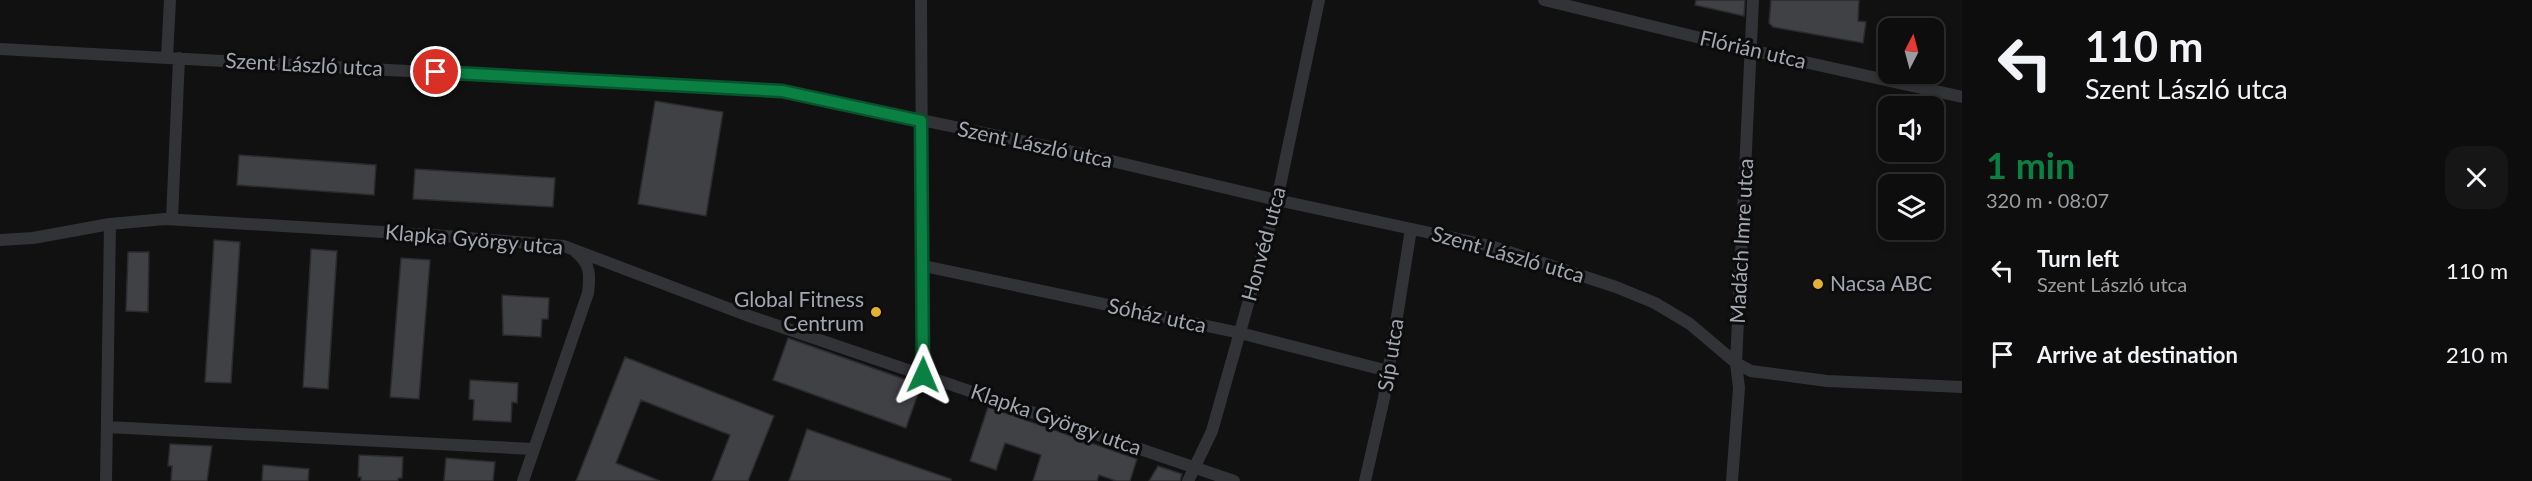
<!DOCTYPE html>
<meta charset="utf-8">
<style>
:root{--surface:#0d0d0e;--page:#161617;--text:#f1f3f6;--muted:#9a9c9e;--line:#2d2d2e;--accent:#0b8043}
body{margin:0;font-family:Lato,sans-serif;background:var(--page);color:var(--text);height:100vh;display:flex;flex-direction:column;font-size:22px;white-space:nowrap}
*{box-sizing:border-box;margin:0}
p{font-size:20px;color:var(--muted)}
.icon{flex:none;width:33px;height:33px;fill:none;stroke:currentColor;stroke-width:2;stroke-linecap:round;stroke-linejoin:round}
.map{position:relative;flex:1;overflow:hidden}
.side{display:flex;flex-direction:column;background:var(--surface);width:570px}
.side>*{flex:none}
.top-card{background:#0d0d0e;color:var(--text);overflow:hidden}
.needle{width:39px;rotate:6deg}
.fabs{position:absolute;left:1878px;top:18px;display:grid;gap:12px}
.fabs a{display:grid;place-items:center;width:66px;height:66px;border-radius:12px;background:var(--surface);box-shadow:0 3px 9px #0003,0 0 0 2px var(--line);font-size:30px}
.pin{position:absolute;display:grid;place-items:center;width:51px;height:51px;color:#fff;margin:-26px;border:3px solid #fff;border-radius:50%;box-shadow:0 2px 6px #0007}
.me{position:absolute;width:66px;margin:-33px;rotate:1deg;stroke-linejoin:round;filter:drop-shadow(0 0 4px #0008)}
.turn{display:flex;align-items:center;gap:21px;height:126px;padding:0 24px;font-size:27px}
.turn .icon{width:78px;height:78px;stroke-width:2.5}
.turn b{display:block;font-size:42px;line-height:51px}
.round{display:grid;place-items:center;flex:none;width:63px;height:63px;border-radius:18px;background:var(--page)}
.summary{display:flex;align-items:center;justify-content:space-between;height:102px;padding:0 24px}
h1{font-size:36px;font-weight:700;line-height:45px;color:var(--accent)}
ul{padding:0;list-style:none}
li{display:flex;align-items:center;gap:18px;height:84px;padding:0 24px}
li div{flex:1}
li b{display:block;font-size:22px}
li em{font-style:normal}
main{display:flex;flex:1;min-height:0}
.map>svg:first-child{display:block}
.building{fill:#404145;stroke:#2b2b2e;stroke-width:1.5}
.lines{fill:none;stroke-linecap:round;stroke-linejoin:round}
.minor{stroke:#323337;stroke-width:12}
.route-casing{stroke:#07532c;stroke-width:15}
.route{stroke:#0b8043;stroke-width:10}
.poi-dot{fill:#e6af35;stroke:#0c0c0d;stroke-width:2}
.labels{text-anchor:middle;stroke-width:6;stroke-linejoin:round;paint-order:stroke}
.street-label{font-size:21px;fill:#a3a7b2;stroke:#0c0c0d}
.poi-label{font-size:21px;fill:#a3a7b2;stroke:#0c0c0d;text-anchor:start}
</style>
<main>
<div class="map">
<svg width="1962" height="481" viewBox="0 0 1962 481">
<rect width="100%" height="100%" fill="#111112"/>
<path class="building" d="M1696,0H1745L1744,16L1695,5Z
M1771,0H1859L1858,21L1866,22L1863,43L1773,27L1769,23Z
M655,101L723,112L706,216L638,204Z
M239,155L376,165L374,195L237,185Z
M415,169L555,178L553,207L413,199Z
M214,240L240,242L231,383L205,382Z
M311,249L337,251L328,389L303,387Z
M128,252H149L148,312L126,311Z
M401,258L430,260L419,399L390,397Z
M502,295L549,298L548,319H542L541,337L503,335Z
M788,338L921,385L906,428L773,380Z
M625,357L774,416L748,481H712L730,435L641,400L616,463L660,481H576Z
M470,380L518,383L517,403L512,402L511,422L473,420L474,400L469,399Z
M988,407L1137,459L1130,481H1116L1099,475L1097,481H1033L1041,455L1005,443L996,470L970,461Z
M807,429L951,479V481H789Z
M170,444L212,446L207,481H171L172,466H168Z
M359,455L403,457L402,478H398V481H361V477H358Z
M446,458L495,462L493,481H444Z
M263,465L309,469L308,481H262Z
M1158,466L1182,474L1180,481H1149Z"/>
<g class="lines">
<path class="minor" d="M921,0L923,375
M1544,0L1750,50L1962,97
M0,49L782,91L1065,150L1277,200L1491,246L1616,287L1655,303L1690,324L1736,363L1751,371L1827,381L1962,387
M167,57L170,0
M172,219L179,58
M0,240L33,238L110,224L165,219L432,235L564,246L746,315L1234,481
M924,266L1240,333L1388,371
M107,427L533,449
M106,481L110,224
M523,481L588,293C590,276 591,264 576,252
M1188,481L1212,431L1253,286L1277,200L1319,0
M1365,481L1384,398L1411,229
M1732,481L1739,388L1736,363L1753,0"/>
</g>
<g class="lines">
<defs>
<path id="route" d="M436,72L782,91L921,121L923,375"/>
</defs>
<use href="#route" class="route-casing"/>
<use href="#route" class="route"/>
</g>
<g class="poi-dot">
<circle cx="1818" cy="284" r="6"/>
<circle cx="876" cy="312" r="6"/>
</g>
<g class="labels">
<g class="street-label">
<text transform="translate(1753 50) rotate(13)" y="7">Flórián utca</text>
<text transform="translate(304 65) rotate(3)" y="7">Szent László utca</text>
<text transform="translate(1035 145) rotate(12)" y="7">Szent László utca</text>
<text transform="translate(474 240) rotate(5)" y="7">Klapka György utca</text>
<text transform="translate(1742 241) rotate(-87)" y="7">Madách Imre utca</text>
<text transform="translate(1264 244) rotate(-75)" y="7">Honvéd utca</text>
<text transform="translate(1508 255) rotate(16)" y="7">Szent László utca</text>
<text transform="translate(1157 316) rotate(12)" y="7">Sóház utca</text>
<text transform="translate(1391 355) rotate(-81)" y="7">Síp utca</text>
<text transform="translate(1056 420) rotate(19)" y="7">Klapka György utca</text>
</g>
<g class="poi-label">
<text x="1830" y="291">Nacsa ABC</text>
<text x="864" y="307" text-anchor="end">Global Fitness<tspan x="864" dy="24">Centrum</tspan></text>
</g>
</g>
</svg>
<div class="fabs">
<a><svg class="needle" viewBox="-14 -14 28 28"><path d="M0-13l5 13h-10z" fill="#e53935"/><path d="M0 13l5-13h-10z" fill="#9a9c9e"/></svg></a>
<a><svg class="icon" aria-label="sound" viewBox="0 0 24 24"><path d="M4 9h4l5-4v14l-5-4H4zM17 9q2 3 0 6"/></svg></a>
<a><svg class="icon" aria-label="layers" viewBox="0 0 24 24"><path d="M12 4l9 5-9 5-9-5zM3 14l9 5 9-5"/></svg></a>
</div>
<div class="pin" style="left:436px;top:72px;background:#d93025"><svg class="icon" aria-label="arrive" viewBox="0 0 24 24"><path d="M6 21V4h12l-3 4 3 4H6"/></svg></div>
<svg class="me" style="left:923px;top:375px" viewBox="-20 -20 40 40"><path d="M0-17L14 15 0 8-14 15z" fill="#0b8043" stroke="#fff" stroke-width="4"/></svg>
</div>
<section class="side">
<div class="top-card">
<div class="turn"><svg class="icon" aria-label="left" viewBox="0 0 24 24"><path d="M17 20v-9H6M10 6l-5 5 5 5"/></svg><div><b>110 m</b>Szent László utca</div></div>
</div>
<div class="summary"><div><h1>1 min</h1><p>320 m · 08:07</p></div><a class="round"><svg class="icon" aria-label="close" viewBox="0 0 24 24"><path d="M6 6l12 12M18 6L6 18"/></svg></a></div>
<ul>
<li><svg class="icon" aria-label="left" viewBox="0 0 24 24"><path d="M17 20v-9H6M10 6l-5 5 5 5"/></svg><div><b>Turn left</b><p>Szent László utca</p></div><em>110 m</em></li>
<li><svg class="icon" aria-label="arrive" viewBox="0 0 24 24"><path d="M6 21V4h12l-3 4 3 4H6"/></svg><div><b>Arrive at destination</b></div><em>210 m</em></li>
</ul>
</section>
</main>
